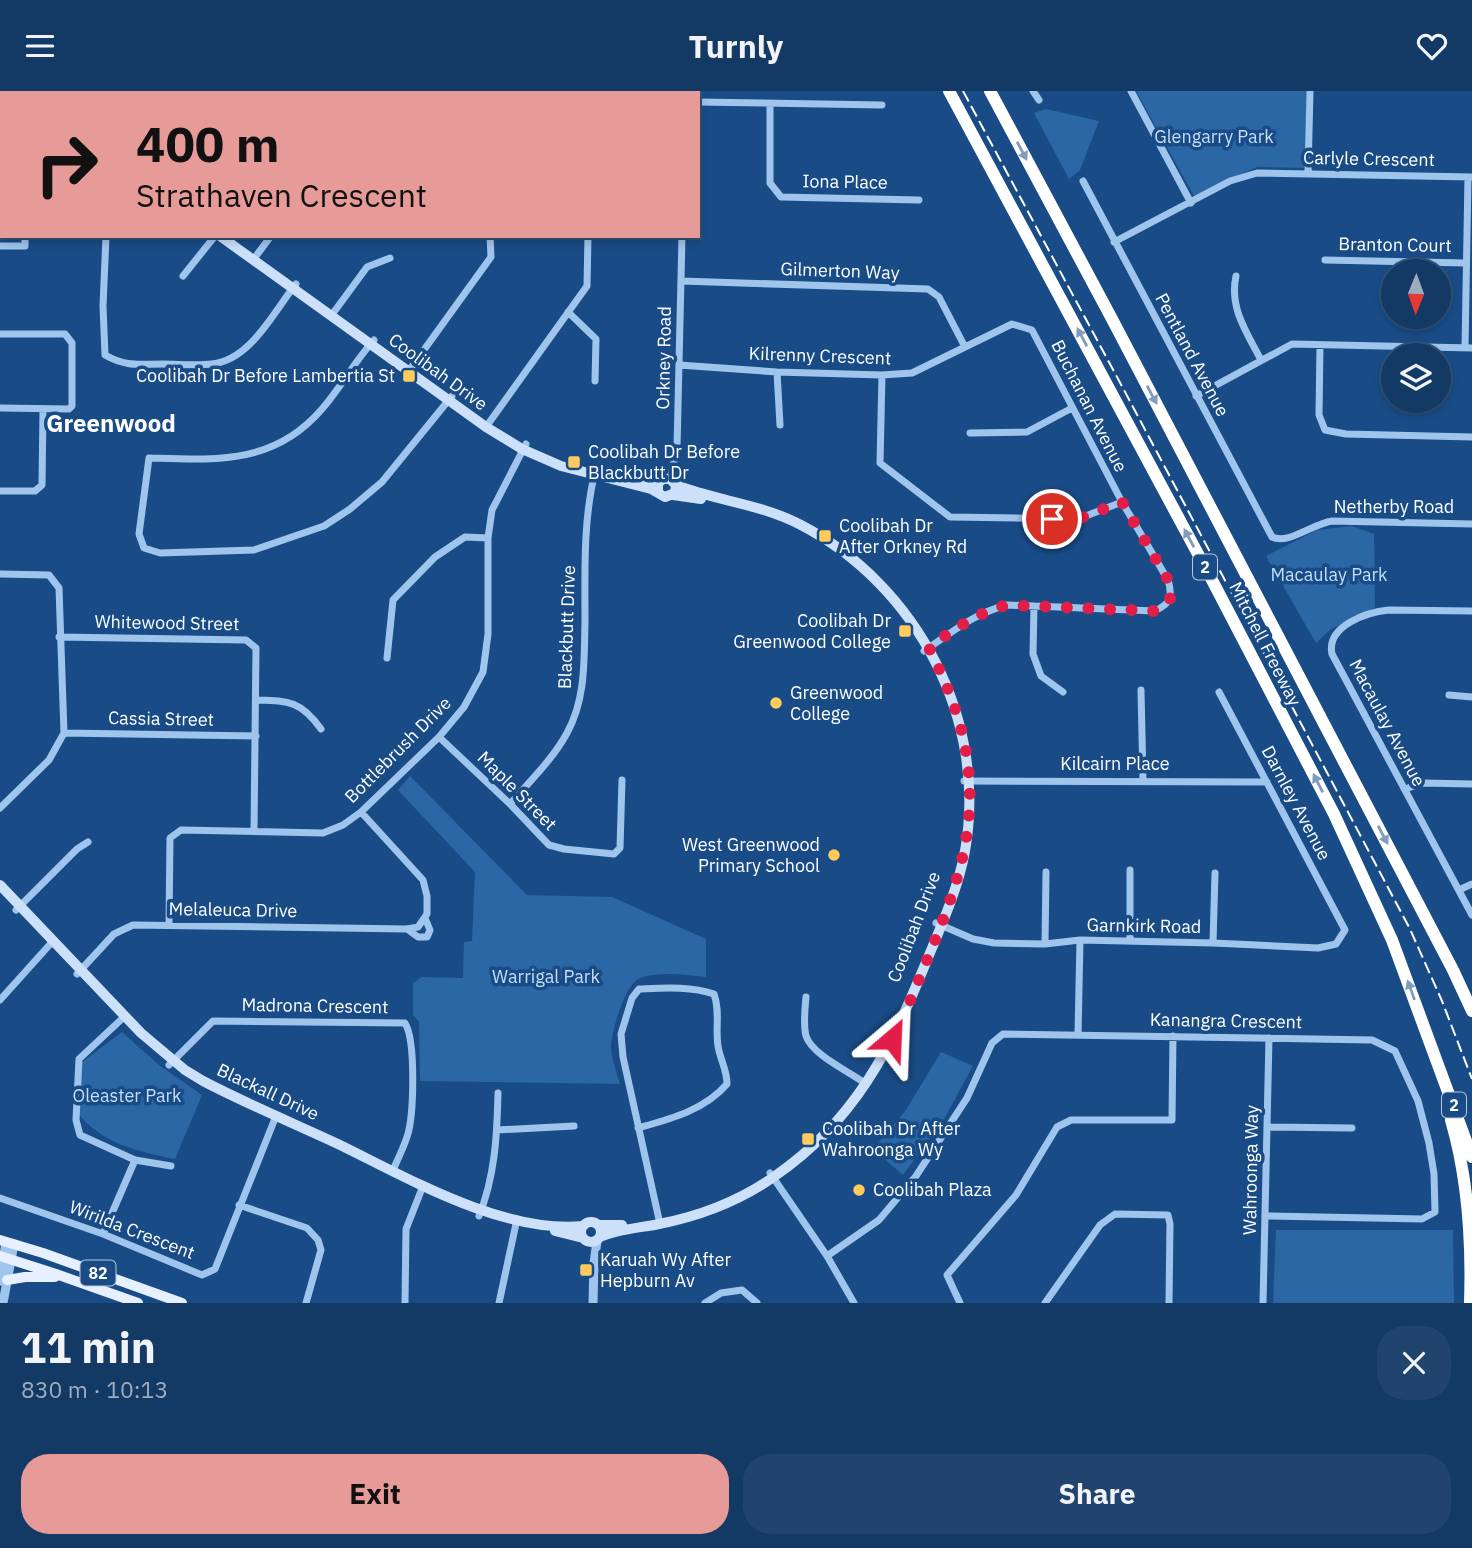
<!DOCTYPE html>
<meta charset="utf-8">
<style>
:root{--surface:#133965;--page:#20446e;--text:#f1f3f6;--muted:#9dacbf;--line:#325379;--accent:#e69b98}
body{margin:0;font-family:"IBM Plex Sans",sans-serif;background:var(--page);color:var(--text);height:100vh;display:flex;flex-direction:column;font-size:26px;white-space:nowrap}
*{box-sizing:border-box;margin:0}
p{font-size:23px;color:var(--muted)}
.icon{flex:none;width:38px;height:38px;fill:none;stroke:currentColor;stroke-width:2;stroke-linecap:round;stroke-linejoin:round}
.map{position:relative;height:1212px;overflow:hidden}
.drawer{display:flex;flex-direction:column;background:var(--surface);flex:1}
.drawer>*{flex:none}
.banner{position:absolute;left:0px;top:0px;width:700px;height:147px;box-shadow:0 4px 10px #0003,0 0 0 2px var(--line);background:#e69b98;color:#111;overflow:hidden}
.needle{width:46px;rotate:181deg}
.controls{position:absolute;left:1381px;top:168px;display:grid;gap:14px}
.controls a{display:grid;place-items:center;width:70px;height:70px;border-radius:50%;background:var(--surface);box-shadow:0 4px 10px #0003,0 0 0 2px var(--line);font-size:35px}
.pin{position:absolute;display:grid;place-items:center;width:60px;height:60px;color:#fff;margin:-30px;border:4px solid #fff;border-radius:50%;box-shadow:0 2px 7px #0007}
.me{position:absolute;width:77px;margin:-38px;rotate:26deg;stroke-linejoin:round;filter:drop-shadow(0 0 5px #0008)}
.turn{display:flex;align-items:center;gap:24px;height:147px;padding:0 21px;font-size:32px}
.turn .icon{width:91px;height:91px;stroke-width:2.5}
.turn b{display:block;font-size:49px;line-height:60px}
.round{display:grid;place-items:center;flex:none;width:74px;height:74px;border-radius:28px;background:var(--page)}
.overview{display:flex;align-items:center;justify-content:space-between;height:119px;padding:0 21px}
h1{font-size:42px;font-weight:800;line-height:52px}
.button{display:flex;gap:14px;margin-top:auto;padding:14px 21px}
.button a{flex:1;height:80px;border-radius:28px;background:var(--accent);color:#111;font-size:28px;font-weight:800;line-height:80px;text-align:center}
.button a+a{background:var(--page);color:var(--text)}
header{display:flex;justify-content:space-between;align-items:center;height:91px;padding:0 21px;background:var(--surface);font-size:32px;font-weight:800}
.map>svg:first-child{display:block}
.green{fill:#2b66a5}
.lines{fill:none;stroke-linecap:round;stroke-linejoin:round}
.minor{stroke:#a0c5ed;stroke-width:7}
.tertiary{stroke:#a0c5ed;stroke-width:9}
.secondary{stroke:#cce1f9;stroke-width:10}
.primary{stroke:#e6f0ff;stroke-width:10}
.motorway{stroke:#fff;stroke-width:12}
.rail{stroke:#fff;stroke-width:2;stroke-dasharray:12 5;stroke-linecap:butt}
.oneway{fill:#809dbd}
.route{stroke:#e11d48;stroke-width:12;stroke-dasharray:0 21.6}
.poi-dot{fill:#ffcb5c;stroke:#194c87;stroke-width:2.5}
.labels{text-anchor:middle;stroke-width:7;stroke-linejoin:round;paint-order:stroke}
.shield{fill:#194c87;stroke:#bac9db;stroke-width:2}
.shield-label{font-size:16px;font-weight:bold;fill:#fff}
.park-label{font-size:18px;fill:#c5def9;stroke:#194c87}
.street-label{font-size:18px;fill:#fff;stroke:#194c87}
.poi-label{font-size:18px;fill:#fff;stroke:#194c87;text-anchor:start}
.district-label{font-size:24px;font-weight:bold;fill:#fff;stroke:#194c87}
</style>
<header><svg class="icon" aria-label="menu" viewBox="0 0 24 24"><path d="M4 6h16M4 12h16M4 18h16"/></svg>Turnly<svg class="icon" aria-label="heart" viewBox="0 0 24 24"><path d="M12 20l-8-8c-3-5 5-10 8-4 3-6 11-1 8 4z"/></svg></header>
<div class="map">
<svg width="1472" height="1212" viewBox="0 0 1472 1212">
<rect width="100%" height="100%" fill="#194c87"/>
<path class="green" d="M1136,0H1306V77L1257,76L1194,105Z
M1046,18L1099,30L1080,79L1069,88L1034,22Z
M1352,435L1374,443L1375,517L1331,538L1316,552L1266,465L1317,439Z
M410,685L527,804L612,806L706,848V886C685,884 661,880 640,887C626,891 611,941 611,956C611,967 617,982 620,993L420,990L419,931L413,924V892L422,886L463,887L464,851L472,850L475,781L398,699Z
M122,941L159,974L202,1004L175,1068C140,1061 100,1052 78,1022L82,971Z
M941,961L973,975L944,1028L903,1084L873,1058L906,1019Z
M1276,1139H1453L1454,1212H1273Z"/>
<g class="lines">
<path class="minor" d="M286,0L387,2
M495,0V2
M685,0V2
M1033,0L1039,9
M1131,0L1191,112
M22,2L23,0
M153,2L155,0
M259,2L260,0
M698,11L882,14
M770,14V92L781,106L919,109
M1308,82L1310,0
M1083,90L1272,446C1288,454 1312,433 1332,430L1472,433
M106,145L103,215L105,264C126,276 139,273 162,273C178,273 196,275 212,273C251,269 274,220 296,193
M1114,151L1230,90L1257,82L1472,86
M0,155H25V145
M253,169L271,145
M1325,169L1465,172
M183,185L215,145
M1236,185C1229,217 1247,242 1261,269
M681,190L928,198L939,206L965,256
M568,221L596,248L595,290
M331,225L367,176L390,167
M0,243H65L72,252V315L69,318L0,317
M374,249C355,270 341,296 322,318C274,374 216,369 149,367L139,443L144,457L160,462L254,459L324,435L350,418L382,391L452,305
M1320,255L1319,324L1325,339L1346,343L1472,346
M1465,257L1468,86
M679,274L777,281L882,284L912,282L1012,233L1032,239L1122,411L1168,489C1173,505 1170,514 1154,520L1007,514C972,523 953,541 924,560
M408,281L491,166L490,145
M777,281L780,334
M882,284L880,372L950,426L1078,428L1122,411
M1196,305L1292,253L1472,257
M486,336L587,195L588,145
M970,342L1027,341L1072,317
M670,388L677,357L682,145
M0,400H35L42,394L43,318
M0,483L49,484L59,497L64,642L49,669L0,717
M1034,515L1033,563L1041,585L1063,601
M1472,520L1389,519C1367,521 1326,535 1332,563L1472,824
M59,546L246,549L256,557L254,740
M387,567L393,509L435,466L465,446L488,447
M1141,599L1143,689
M1449,604L1472,606
M257,609C289,610 301,610 321,638
M64,642L256,645
M439,646L510,713L549,754L564,758L614,763L620,757L622,689
M964,690L1267,691
M1405,698L1423,692L1472,693
M510,713C530,690 553,668 567,642C586,608 584,568 585,531C585,480 583,430 595,381
M1459,799L1472,793
M16,819L77,758L88,751
M936,832L973,848L994,852L1045,853L1080,849L1213,852L1318,857L1336,853L1345,839L1219,601
M169,833L170,747L181,739L323,742L343,734L361,721L439,646L464,616L483,581L488,543V447L492,419L526,353
M407,838L418,846H427L430,839L425,827
M1130,850V779
M1213,852L1215,782
M1045,853L1046,781
M77,883L114,843L133,834L407,838L418,836L427,823V805L423,789L361,721
M806,906C805,918 803,933 806,945C812,964 850,981 866,993
M0,909L53,850
M125,925L79,968L76,1029L80,1044L135,1069L171,1075
M1078,944L1080,849
M169,974L213,930L405,932C416,950 414,1025 407,1046C403,1058 397,1070 392,1081
M1267,1036L1352,1037
M638,1037C670,1028 705,1019 727,993C727,980 722,972 719,960C714,941 721,922 714,903C690,895 664,897 639,898L632,907L621,943L623,966L660,1133
M497,1039L574,1035
M770,1082L827,1165L854,1212
M0,1107L103,1143L202,1184L215,1178L276,1025
M239,1114L307,1137L318,1149L321,1159L306,1212
M479,1125C495,1085 497,1045 498,1002
M103,1143L135,1069
M827,1165L879,1129L916,1085L967,1007L992,952L1003,943L1372,949L1395,960L1418,1010L1429,1052L1434,1083L1435,1121L1422,1128L1266,1125
M405,1212L406,1138L423,1095
M499,1212L517,1128
M705,1212L721,1202L742,1199L757,1212
M960,1212L947,1184L1016,1104L1057,1036L1071,1029H1172L1173,945
M1045,1212L1100,1134L1115,1123L1168,1124L1170,1133L1169,1212
M1263,1212L1269,947"/>
<path class="tertiary" d="M0,1190L6,1151
M3,1212L14,1153
M593,1212L594,1172L597,1150"/>
<path class="secondary" d="M0,16H2
M220,145L486,336L522,358L561,375L651,398L665,406L675,402L676,394L670,388H663L658,392V400
M630,387L660,390
M673,404L701,408
M0,794L141,942L185,979L203,990C247,1013 293,1032 338,1053C408,1087 503,1143 583,1135
M581 1141a10 10 0 1 1 20 0a10 10 0 1 1-20 0Z
M599,1134H622
M555,1140L583,1147
M600,1146C618,1138 640,1137 659,1133C700,1125 741,1109 775,1085C856,1029 891,957 927,869C942,833 958,798 965,760C988,630 918,495 801,434C761,413 717,410 676,394"/>
<path class="primary" d="M0,1149L43,1162L182,1212
M0,1165L56,1183L138,1212
M7,1189L25,1186H55"/>
<path class="motorway" d="M949,0L1212,489L1334,723L1392,849L1472,1066
M990,0L1112,228L1453,879L1472,920
M1451,1029C1468,1087 1472,1151 1470,1212"/>
<path class="rail" d="M963,0L1124,299L1410,838L1442,910L1472,988"/>
</g>
<defs><path id="oneway-solid" d="M-6-.8H1V-3.2L6.5 0L1 3.2V.8H-6Z" transform="scale(1.75)"/></defs>
<g class="oneway">
<use href="#oneway-solid" transform="translate(1022 60) rotate(62)"/>
<use href="#oneway-solid" transform="translate(1082 246) rotate(-118)"/>
<use href="#oneway-solid" transform="translate(1152 304) rotate(62)"/>
<use href="#oneway-solid" transform="translate(1189 447) rotate(-118)"/>
<use href="#oneway-solid" transform="translate(1318 692) rotate(-117)"/>
<use href="#oneway-solid" transform="translate(1383 744) rotate(62)"/>
<use href="#oneway-solid" transform="translate(1411 899) rotate(-110)"/>
</g>
<g class="lines">
<path class="route" d="M892,948C907,919 919,889 931,859C979,744 987,671 929,557C954,538 977,522 1007,514L1154,520C1171,513 1174,506 1168,489L1122,411L1078,428H1052"/>
</g>
<g class="poi-dot">
<rect x="402" y="278" width="14" height="14" rx="3.5"/>
<rect x="567" y="364" width="14" height="14" rx="3.5"/>
<rect x="818" y="438" width="14" height="14" rx="3.5"/>
<rect x="898" y="533" width="14" height="14" rx="3.5"/>
<circle cx="776" cy="612" r="7"/>
<circle cx="834" cy="764" r="7"/>
<rect x="801" y="1041" width="14" height="14" rx="3.5"/>
<circle cx="859" cy="1099" r="7"/>
<rect x="579" y="1172" width="14" height="14" rx="3.5"/>
</g>
<g class="labels">
<g class="shield">
<rect x="1193" y="463.5" width="24" height="25" rx="5"/>
<rect x="1442" y="1001.5" width="24" height="25" rx="5"/>
<rect x="80.5" y="1169.5" width="35" height="25" rx="5"/>
</g>
<g class="shield-label">
<text x="1205" y="482">2</text>
<text x="1454" y="1020">2</text>
<text x="98" y="1188">82</text>
</g>
<g class="park-label">
<text x="1214" y="52">Glengarry Park</text>
<text x="1329" y="490">Macaulay Park</text>
<text x="546" y="892">Warrigal Park</text>
<text x="127" y="1011">Oleaster Park</text>
</g>
<g class="street-label">
<text transform="translate(1369 68) rotate(1)" y="6">Carlyle Crescent</text>
<text transform="translate(845 91) rotate(1)" y="6">Iona Place</text>
<text transform="translate(1395 154) rotate(1)" y="6">Branton Court</text>
<text transform="translate(840 180) rotate(2)" y="6">Gilmerton Way</text>
<text transform="translate(1192 264) rotate(62)" y="6">Pentland Avenue</text>
<text transform="translate(820 265) rotate(2)" y="6">Kilrenny Crescent</text>
<text transform="translate(664 267) rotate(-89)" y="6">Orkney Road</text>
<text transform="translate(438 281) rotate(36)" y="6">Coolibah Drive</text>
<text transform="translate(1089 315) rotate(63)" y="6">Buchanan Avenue</text>
<text x="1394" y="422">Netherby Road</text>
<text transform="translate(167 532) rotate(1)" y="6">Whitewood Street</text>
<text transform="translate(567 536) rotate(-88)" y="6">Blackbutt Drive</text>
<text transform="translate(1265 553) rotate(63)" y="6">Mitchell Freeway</text>
<text transform="translate(161 628) rotate(1)" y="6">Cassia Street</text>
<text transform="translate(1387 632) rotate(62)" y="6">Macaulay Avenue</text>
<text transform="translate(398 659) rotate(-45)" y="6">Bottlebrush Drive</text>
<text x="1115" y="679">Kilcairn Place</text>
<text transform="translate(517 700) rotate(45)" y="6">Maple Street</text>
<text transform="translate(1296 712) rotate(62)" y="6">Darnley Avenue</text>
<text transform="translate(233 819) rotate(1)" y="6">Melaleuca Drive</text>
<text transform="translate(1144 835) rotate(1)" y="6">Garnkirk Road</text>
<text transform="translate(914 836) rotate(-69)" y="6">Coolibah Drive</text>
<text transform="translate(315 915) rotate(1)" y="6">Madrona Crescent</text>
<text transform="translate(1226 930) rotate(1)" y="6">Kanangra Crescent</text>
<text transform="translate(268 1001) rotate(25)" y="6">Blackall Drive</text>
<text transform="translate(1251 1079) rotate(-89)" y="6">Wahroonga Way</text>
<text transform="translate(132 1139) rotate(21)" y="6">Wirilda Crescent</text>
</g>
<g class="poi-label">
<text x="395" y="291" text-anchor="end">Coolibah Dr Before Lambertia St</text>
<text x="588" y="367">Coolibah Dr Before<tspan x="588" dy="21">Blackbutt Dr</tspan></text>
<text x="839" y="441">Coolibah Dr<tspan x="839" dy="21">After Orkney Rd</tspan></text>
<text x="891" y="536" text-anchor="end">Coolibah Dr<tspan x="891" dy="21">Greenwood College</tspan></text>
<text x="790" y="608">Greenwood<tspan x="790" dy="21">College</tspan></text>
<text x="820" y="760" text-anchor="end">West Greenwood<tspan x="820" dy="21">Primary School</tspan></text>
<text x="822" y="1044">Coolibah Dr After<tspan x="822" dy="21">Wahroonga Wy</tspan></text>
<text x="873" y="1105">Coolibah Plaza</text>
<text x="600" y="1175">Karuah Wy After<tspan x="600" dy="21">Hepburn Av</tspan></text>
</g>
<g class="district-label">
<text x="111" y="341">Greenwood</text>
</g>
</g>
</svg>
<div class="controls">
<a><svg class="needle" viewBox="-14 -14 28 28"><path d="M0-13l5 13h-10z" fill="#e53935"/><path d="M0 13l5-13h-10z" fill="#9dacbf"/></svg></a>
<a><svg class="icon" aria-label="layers" viewBox="0 0 24 24"><path d="M12 4l9 5-9 5-9-5zM3 14l9 5 9-5"/></svg></a>
</div>
<div class="pin" style="left:1052px;top:428px;background:#d93025"><svg class="icon" aria-label="arrive" viewBox="0 0 24 24"><path d="M6 21V4h12l-3 4 3 4H6"/></svg></div>
<svg class="me" style="left:892px;top:948px" viewBox="-20 -20 40 40"><path d="M0-17L14 15 0 8-14 15z" fill="#e11d48" stroke="#fff" stroke-width="4"/></svg>
<div class="banner">
<div class="turn"><svg class="icon" aria-label="right" viewBox="0 0 24 24"><path d="M7 20v-9h11M14 6l5 5-5 5"/></svg><div><b>400 m</b>Strathaven Crescent</div></div>
</div>
</div>
<section class="drawer">
<div class="overview"><div><h1>11 min</h1><p>830 m · 10:13</p></div><a class="round"><svg class="icon" aria-label="close" viewBox="0 0 24 24"><path d="M6 6l12 12M18 6L6 18"/></svg></a></div>
<div class="button"><a>Exit</a><a>Share</a></div>
</section>
